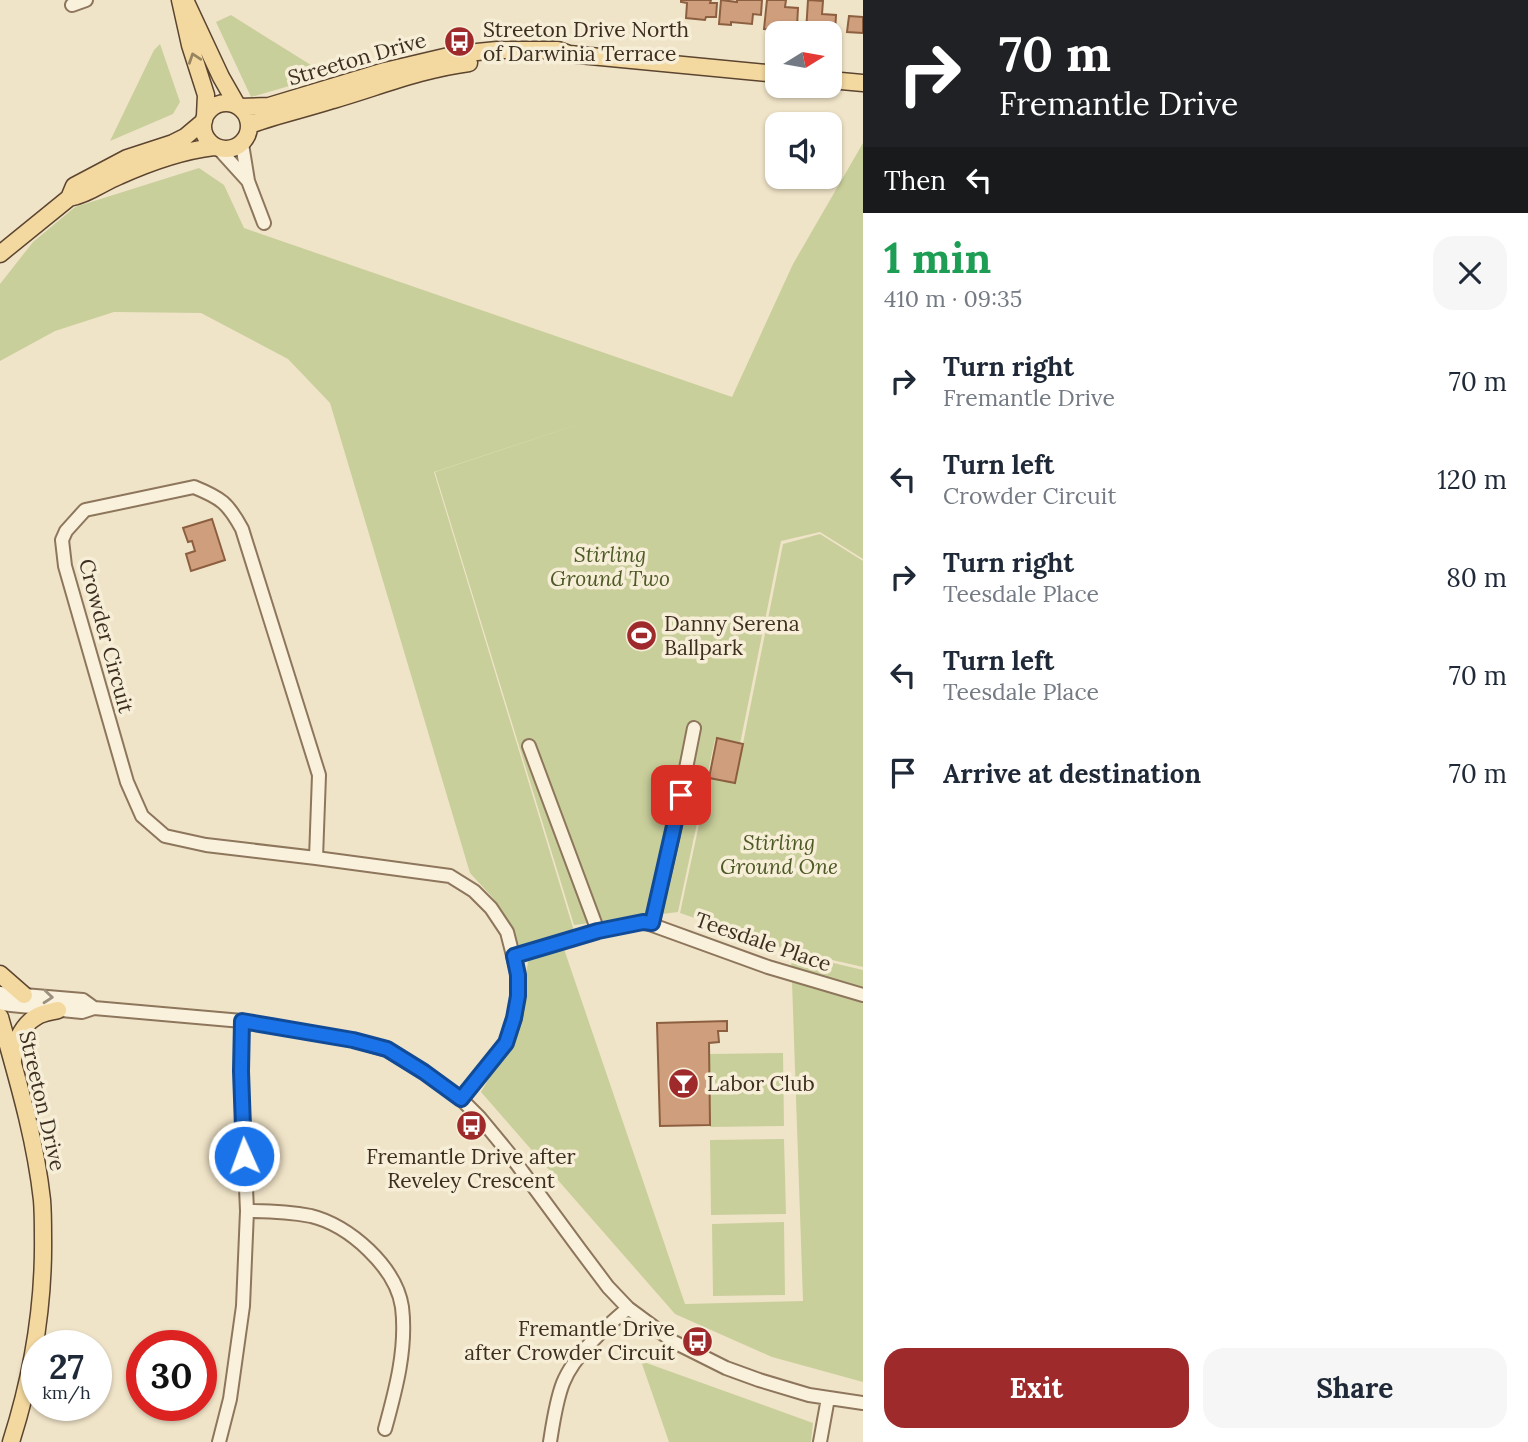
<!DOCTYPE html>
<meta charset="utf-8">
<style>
:root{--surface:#fff;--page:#f6f6f7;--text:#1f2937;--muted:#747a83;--accent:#9e2a2b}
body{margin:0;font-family:Lora,serif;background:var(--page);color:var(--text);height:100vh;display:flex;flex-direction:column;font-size:26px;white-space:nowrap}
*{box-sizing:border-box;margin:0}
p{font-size:23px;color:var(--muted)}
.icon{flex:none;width:38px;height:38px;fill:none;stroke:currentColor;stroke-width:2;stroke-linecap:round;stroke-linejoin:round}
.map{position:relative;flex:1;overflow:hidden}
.details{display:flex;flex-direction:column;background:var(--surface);width:665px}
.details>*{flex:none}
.banner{background:#202124;color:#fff;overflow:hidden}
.needle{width:46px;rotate:79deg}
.controls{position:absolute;left:765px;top:21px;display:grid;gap:14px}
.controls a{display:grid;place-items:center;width:77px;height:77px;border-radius:14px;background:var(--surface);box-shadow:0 2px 5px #0004;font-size:35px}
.speed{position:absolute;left:21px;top:1330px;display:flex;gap:14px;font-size:35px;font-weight:700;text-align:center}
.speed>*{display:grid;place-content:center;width:91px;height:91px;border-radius:50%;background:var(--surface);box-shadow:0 2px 5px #0004;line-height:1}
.speed small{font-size:18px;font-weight:400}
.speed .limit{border:10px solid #d22;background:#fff;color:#111}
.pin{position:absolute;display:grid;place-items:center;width:60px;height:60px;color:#fff;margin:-30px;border-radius:14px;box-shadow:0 4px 10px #0006}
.me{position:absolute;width:77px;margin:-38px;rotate:358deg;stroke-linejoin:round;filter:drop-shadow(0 0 5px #0008)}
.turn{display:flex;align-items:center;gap:24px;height:147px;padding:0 21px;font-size:32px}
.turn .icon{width:91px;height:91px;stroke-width:2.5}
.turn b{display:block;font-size:49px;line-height:60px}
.then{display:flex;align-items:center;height:66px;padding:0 21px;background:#0003;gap:14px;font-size:26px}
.round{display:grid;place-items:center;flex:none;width:74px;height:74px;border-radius:21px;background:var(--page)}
.summary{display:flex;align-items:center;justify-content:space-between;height:119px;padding:0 21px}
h1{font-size:42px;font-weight:700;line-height:52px;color:#1e9e55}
.button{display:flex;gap:14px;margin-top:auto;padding:14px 21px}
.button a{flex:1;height:80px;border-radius:21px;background:var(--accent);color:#fff;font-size:28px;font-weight:700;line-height:80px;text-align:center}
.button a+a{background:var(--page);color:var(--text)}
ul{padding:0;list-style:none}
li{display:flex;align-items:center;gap:21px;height:98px;padding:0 21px}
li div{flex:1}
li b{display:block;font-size:26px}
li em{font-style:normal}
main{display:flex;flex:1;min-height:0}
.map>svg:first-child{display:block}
.green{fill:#c9cf9b}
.building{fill:#cf9f7d;stroke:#8d5f41;stroke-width:2}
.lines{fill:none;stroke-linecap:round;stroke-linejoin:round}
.minor-casing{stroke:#8d765c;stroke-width:16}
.major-casing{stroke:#5b4430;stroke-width:19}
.minor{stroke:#faf1dc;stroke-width:12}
.major{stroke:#f3d9a0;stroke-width:16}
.oneway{stroke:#988460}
.oneway2{stroke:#9c907e}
.route-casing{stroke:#114b97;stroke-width:18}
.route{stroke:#1a73e8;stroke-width:12}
.labels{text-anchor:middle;stroke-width:7;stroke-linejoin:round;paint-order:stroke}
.poi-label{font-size:21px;fill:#3d2e20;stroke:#f7eed8;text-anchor:start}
.street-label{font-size:21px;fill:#3d2e20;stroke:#f7eed8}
.park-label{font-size:21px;font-style:italic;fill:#4d5a26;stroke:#f7eed8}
</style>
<main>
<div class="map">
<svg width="863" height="1442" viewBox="0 0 863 1442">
<rect width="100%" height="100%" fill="#f0e4c8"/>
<path class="green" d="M231,15L327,75L251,97L216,22Z
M160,44L180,102L173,114L110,141L154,50Z
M863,143V559L820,532L781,541L740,744L715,739L678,912L574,925L435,472L588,421L434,472L574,931L520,947L493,898L470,873L330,403L288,359L201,313L114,312L55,331L0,361V284L33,242L75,207L199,168L224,185L244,228L732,397L793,264Z
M820,534L863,561V967L788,950L680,913L709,778L735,783L783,544Z
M564,949L685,1304L803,1301L791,953L863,970V1382L772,1357L675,1314L481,1092L515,1033L529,957Z
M783,1053L784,1126L710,1127L709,1054Z
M784,1139L786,1214L711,1215L710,1140Z
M784,1222L785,1295L713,1296L712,1224Z
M641,1361L813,1423L811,1442H669Z"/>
<path class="building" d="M681,0H711L710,3H717L716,17H706L705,20L686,18L687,3L681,2Z
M721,0L737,2V0H762L761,15L753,14L752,24L731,22V25L719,24Z
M767,0H786L785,7L798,8L797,27L780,25L779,30L764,29Z
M808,0L823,1L822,14L836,15L835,33L806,32Z
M849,16L863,17V33L847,32Z
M212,519L225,560L191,571L186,554L195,551L192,541L188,542L183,528Z
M717,738L743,744L735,783L709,778Z
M727,1021V1031H718L719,1042L709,1043L710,1125L660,1126L657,1023Z"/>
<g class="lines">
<defs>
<path id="minor" d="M72,5L86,0
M242,144L248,181L264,223
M218,148L247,180
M194,487C221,498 228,503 242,529L319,775L316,858L206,845L165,836L142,816L127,782L65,566L62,540L66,531L85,510Z
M529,746L598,931
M316,858L450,876L474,891L491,908L507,932L518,975V996L515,1018L506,1043L461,1099
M652,924L672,839L694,728
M514,956L598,931L644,922L768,967L863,995
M0,993L83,1000L94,1008
M0,1004L82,1012L94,1008L242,1021L353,1040L387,1050L424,1072L461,1099L480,1118L508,1152L578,1247L608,1287L628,1308L674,1342L726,1368L759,1380L809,1395L863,1403
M247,1211C268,1211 290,1212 311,1216C349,1225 396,1267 402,1307C407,1348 396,1389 385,1429
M219,1442L230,1399L243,1306L247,1211L241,1071L242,1021
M550,1442C553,1423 556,1401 563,1383C574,1355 606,1327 628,1308
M820,1442L828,1398"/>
<path id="major" d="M180,0L190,45L206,95L205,116
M186,2L221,77L237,105
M830,80L863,83
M203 126a23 23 0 1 1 46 0a23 23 0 1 1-46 0Z
M240,107L269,106L385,71L457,54L497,50H558L569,54L777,74
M250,125C277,115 305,109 333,100C378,87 422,69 469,63
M69,198L74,186L127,158L173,143L185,137L204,121
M0,254L69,198C87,195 102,183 119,176C150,162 180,151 214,147
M0,974L24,995
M0,1017C17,1078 35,1137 42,1200C43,1212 43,1225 43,1237C44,1307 32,1376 11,1442
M13,1061C13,1045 22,1025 36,1017C42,1013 51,1012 58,1010"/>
</defs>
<use href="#minor" class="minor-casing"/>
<use href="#major" class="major-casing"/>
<use href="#minor" class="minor"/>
<use href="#major" class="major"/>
</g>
<defs><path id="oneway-chevron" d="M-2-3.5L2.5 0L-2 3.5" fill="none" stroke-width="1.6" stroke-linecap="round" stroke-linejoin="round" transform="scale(1.75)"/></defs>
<use class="oneway" href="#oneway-chevron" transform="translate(194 58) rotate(-109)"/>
<use class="oneway2" href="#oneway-chevron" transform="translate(48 997) rotate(5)"/>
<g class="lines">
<defs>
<path id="route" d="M244,1156L241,1071L242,1021L353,1040L387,1049L424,1072L461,1099L506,1043L514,1018L518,996V975L514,956L598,931L643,922L652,923L681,795"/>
</defs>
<use href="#route" class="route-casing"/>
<use href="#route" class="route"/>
</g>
<defs>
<symbol id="bus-disc" viewBox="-11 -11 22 22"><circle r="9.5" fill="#9e2a2b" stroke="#f7eed8"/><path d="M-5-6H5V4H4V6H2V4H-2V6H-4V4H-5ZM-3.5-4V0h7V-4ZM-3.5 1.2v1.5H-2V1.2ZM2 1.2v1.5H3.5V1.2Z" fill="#fff"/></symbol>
<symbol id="stadium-disc" viewBox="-11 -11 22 22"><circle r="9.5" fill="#9e2a2b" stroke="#f7eed8"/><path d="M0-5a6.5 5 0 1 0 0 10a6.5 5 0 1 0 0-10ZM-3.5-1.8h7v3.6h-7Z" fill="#fff"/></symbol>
<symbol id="bar-disc" viewBox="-11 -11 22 22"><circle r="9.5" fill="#9e2a2b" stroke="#f7eed8"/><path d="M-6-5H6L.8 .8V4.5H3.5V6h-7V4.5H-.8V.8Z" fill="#fff"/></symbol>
</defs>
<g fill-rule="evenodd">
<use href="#bus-disc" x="442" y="24" width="35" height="35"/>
<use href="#stadium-disc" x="624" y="618" width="35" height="35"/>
<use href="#bar-disc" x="666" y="1066" width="35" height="35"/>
<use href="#bus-disc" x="454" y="1108" width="35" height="35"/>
<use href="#bus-disc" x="680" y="1324" width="35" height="35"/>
</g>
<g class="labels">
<g class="poi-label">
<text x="483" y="37">Streeton Drive North<tspan x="483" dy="24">of Darwinia Terrace</tspan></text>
<text x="664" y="631">Danny Serena<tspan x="664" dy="24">Ballpark</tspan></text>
<text x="707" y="1091">Labor Club</text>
<text x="471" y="1164" text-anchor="middle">Fremantle Drive after<tspan x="471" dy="24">Reveley Crescent</tspan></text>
<text x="675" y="1336" text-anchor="end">Fremantle Drive<tspan x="675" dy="24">after Crowder Circuit</tspan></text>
</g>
<g class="street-label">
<text transform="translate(357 59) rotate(-16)" y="7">Streeton Drive</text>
<text transform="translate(106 636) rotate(75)" y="7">Crowder Circuit</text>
<text transform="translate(763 942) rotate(19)" y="7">Teesdale Place</text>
<text transform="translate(42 1101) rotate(77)" y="7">Streeton Drive</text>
</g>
<g class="park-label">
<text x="610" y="562">Stirling<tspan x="610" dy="24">Ground Two</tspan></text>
<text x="779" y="850">Stirling<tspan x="779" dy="24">Ground One</tspan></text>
</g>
</g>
</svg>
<div class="controls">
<a><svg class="needle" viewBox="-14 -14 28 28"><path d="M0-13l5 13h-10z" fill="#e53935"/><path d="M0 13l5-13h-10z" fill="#747a83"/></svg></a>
<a><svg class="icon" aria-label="sound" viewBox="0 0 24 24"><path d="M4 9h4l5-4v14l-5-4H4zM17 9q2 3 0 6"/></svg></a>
</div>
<div class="speed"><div>27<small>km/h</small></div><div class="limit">30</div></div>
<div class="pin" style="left:681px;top:795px;background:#d93025"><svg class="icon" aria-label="arrive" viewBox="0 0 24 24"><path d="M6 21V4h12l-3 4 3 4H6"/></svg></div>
<svg class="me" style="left:244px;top:1156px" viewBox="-20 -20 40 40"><circle r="17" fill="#1a73e8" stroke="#fff" stroke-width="3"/><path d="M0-11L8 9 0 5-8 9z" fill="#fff"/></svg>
</div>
<section class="details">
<div class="banner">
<div class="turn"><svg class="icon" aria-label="right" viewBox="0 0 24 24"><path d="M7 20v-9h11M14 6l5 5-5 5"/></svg><div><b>70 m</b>Fremantle Drive</div></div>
<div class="then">Then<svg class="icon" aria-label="left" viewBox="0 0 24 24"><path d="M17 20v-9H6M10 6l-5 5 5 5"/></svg></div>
</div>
<div class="summary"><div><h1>1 min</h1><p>410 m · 09:35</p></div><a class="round"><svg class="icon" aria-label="close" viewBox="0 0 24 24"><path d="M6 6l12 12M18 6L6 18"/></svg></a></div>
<ul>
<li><svg class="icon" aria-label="right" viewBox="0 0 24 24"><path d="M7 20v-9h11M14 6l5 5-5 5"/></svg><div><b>Turn right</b><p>Fremantle Drive</p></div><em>70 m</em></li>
<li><svg class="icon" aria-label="left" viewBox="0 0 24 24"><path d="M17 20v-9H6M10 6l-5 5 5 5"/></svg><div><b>Turn left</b><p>Crowder Circuit</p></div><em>120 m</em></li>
<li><svg class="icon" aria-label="right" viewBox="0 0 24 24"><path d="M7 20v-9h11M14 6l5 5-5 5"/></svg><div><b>Turn right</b><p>Teesdale Place</p></div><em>80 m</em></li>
<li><svg class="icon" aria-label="left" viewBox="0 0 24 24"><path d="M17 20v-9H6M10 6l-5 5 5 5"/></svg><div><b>Turn left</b><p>Teesdale Place</p></div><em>70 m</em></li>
<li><svg class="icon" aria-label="arrive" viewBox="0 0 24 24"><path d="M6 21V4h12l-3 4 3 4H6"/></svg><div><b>Arrive at destination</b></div><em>70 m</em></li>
</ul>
<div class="button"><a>Exit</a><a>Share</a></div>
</section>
</main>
